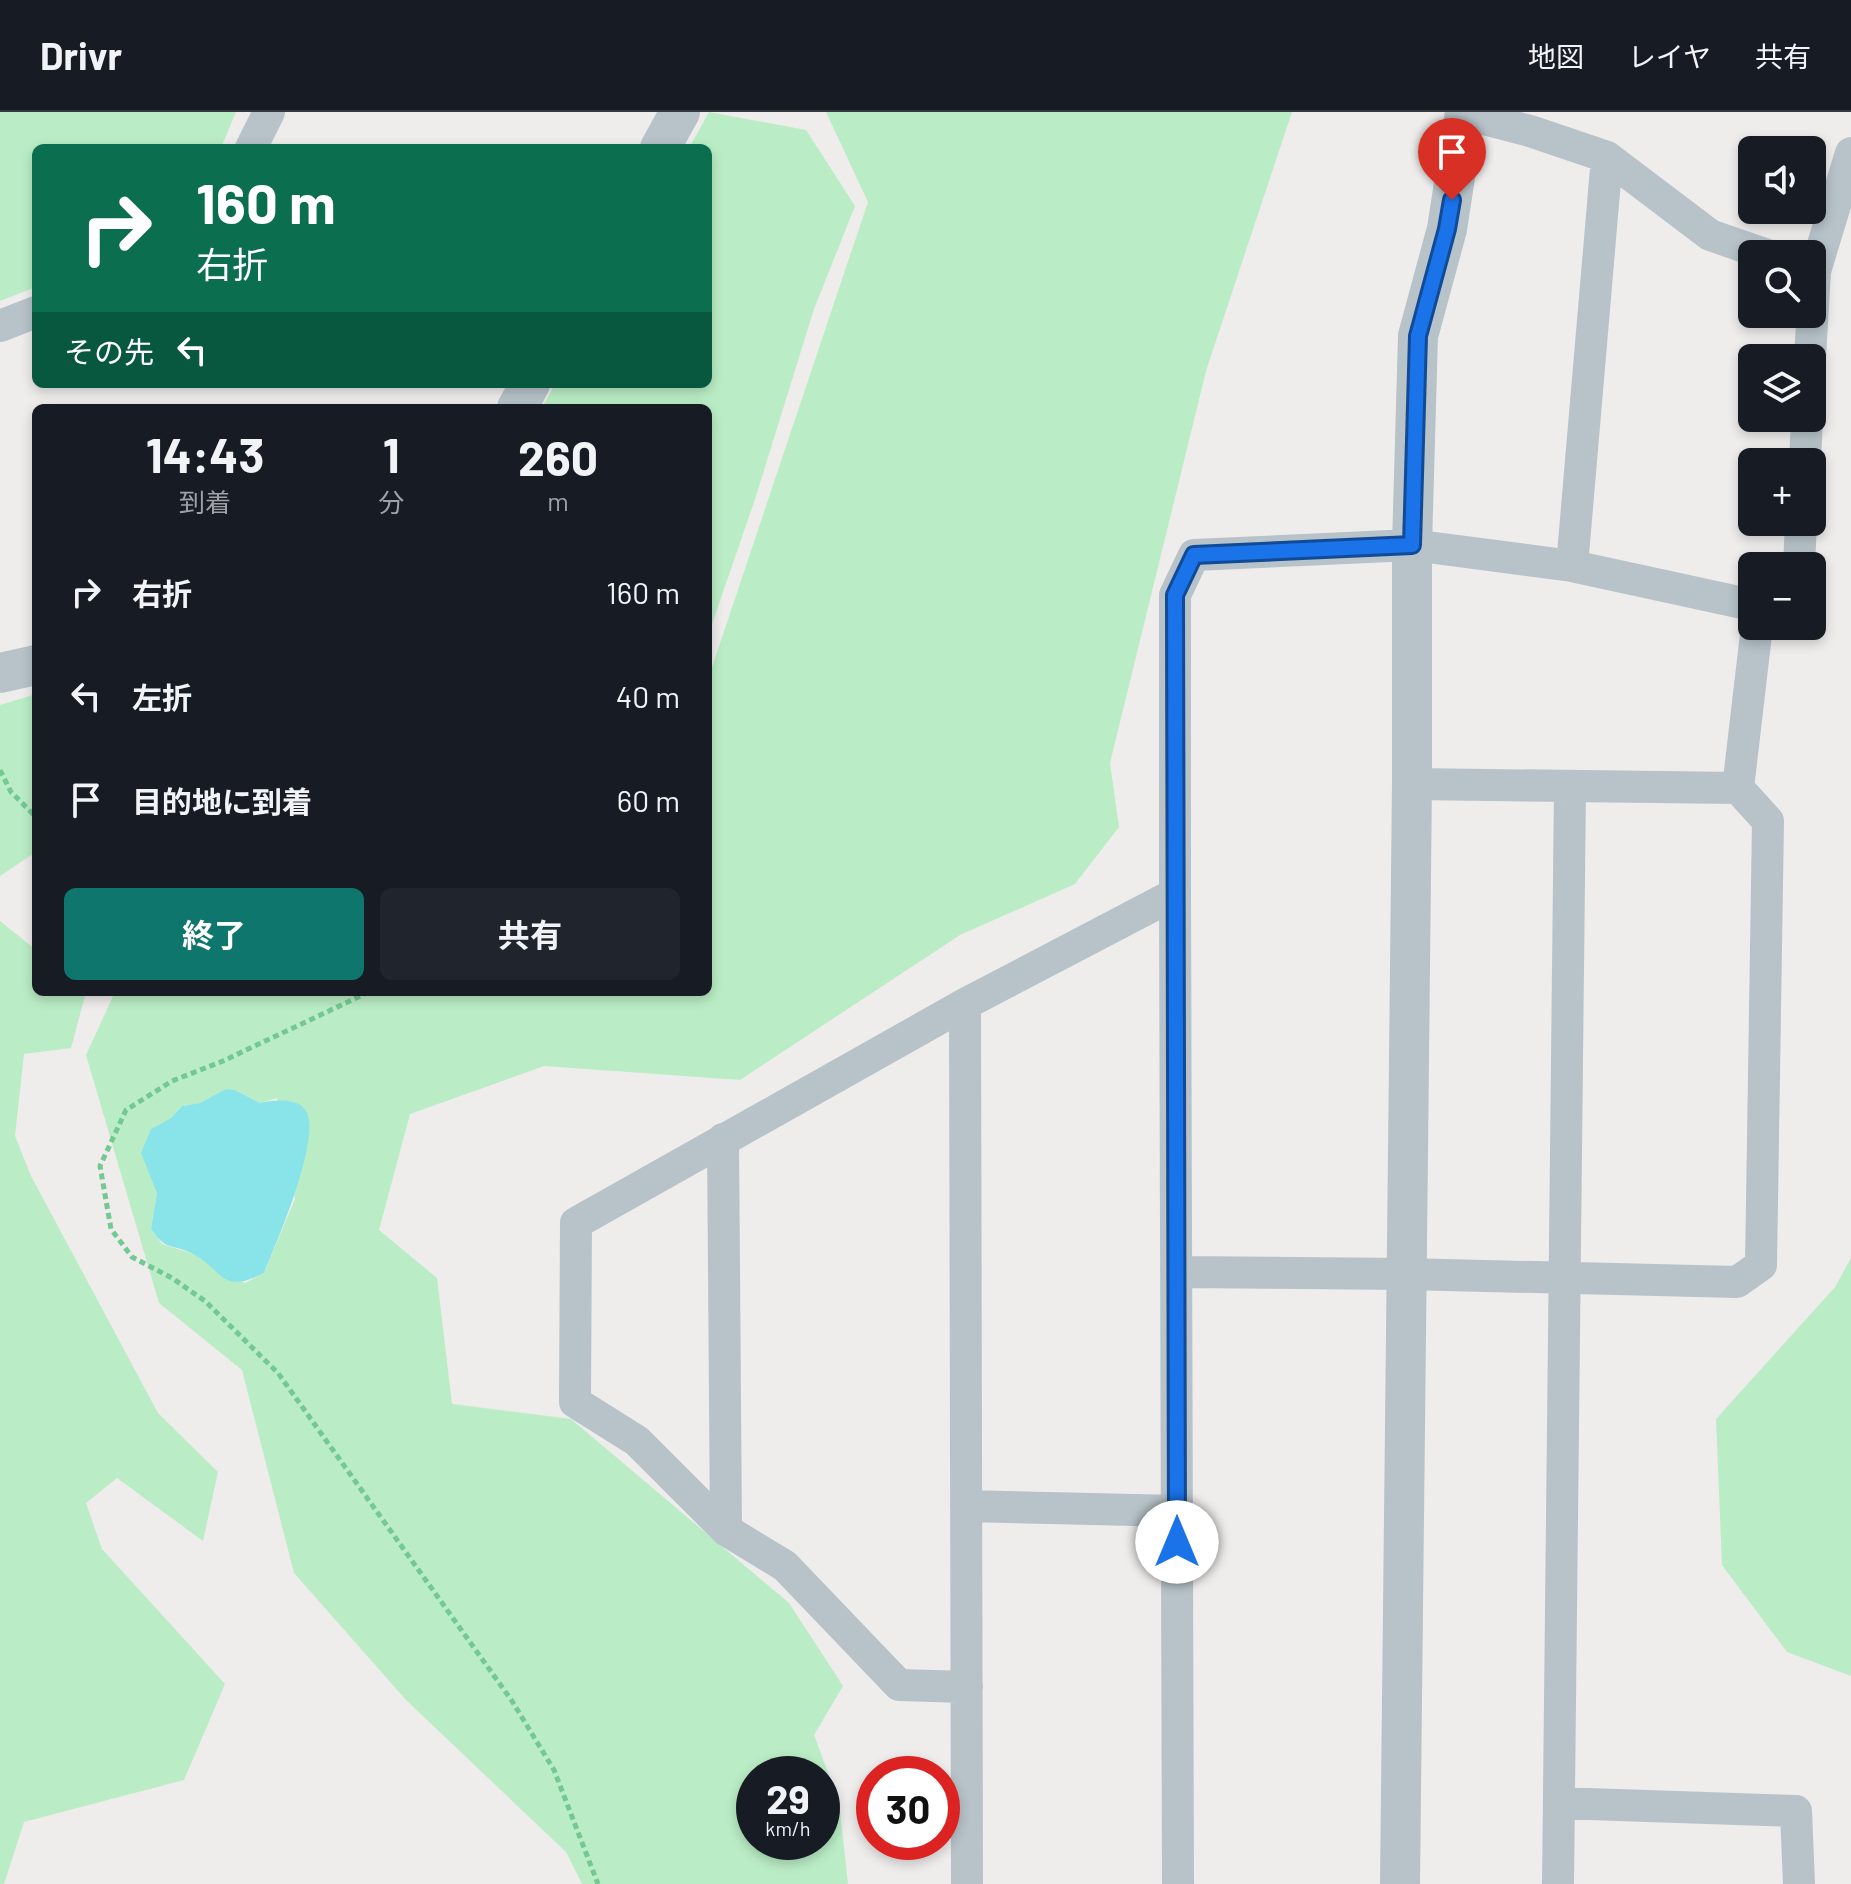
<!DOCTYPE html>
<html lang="ja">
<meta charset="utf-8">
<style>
:root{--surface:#171b24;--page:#20242c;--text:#f1f3f6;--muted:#9ea1a6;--line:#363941;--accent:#0f766e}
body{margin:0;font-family:Barlow,"Noto Sans JP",sans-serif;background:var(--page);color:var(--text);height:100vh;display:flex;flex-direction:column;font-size:30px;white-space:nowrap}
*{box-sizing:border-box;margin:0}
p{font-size:26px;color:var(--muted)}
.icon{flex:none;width:44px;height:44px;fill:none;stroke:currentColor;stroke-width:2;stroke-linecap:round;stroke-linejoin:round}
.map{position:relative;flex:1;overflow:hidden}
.details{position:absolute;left:32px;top:292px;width:680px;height:592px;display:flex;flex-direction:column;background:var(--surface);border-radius:12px;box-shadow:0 4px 12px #0003}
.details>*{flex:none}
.hud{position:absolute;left:32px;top:32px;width:680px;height:244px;border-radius:12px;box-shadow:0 4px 12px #0003;background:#0b6e4f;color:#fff;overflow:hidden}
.buttons{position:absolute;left:1738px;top:24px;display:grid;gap:16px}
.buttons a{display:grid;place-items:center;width:88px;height:88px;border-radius:12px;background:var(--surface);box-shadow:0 4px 12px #0003;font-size:40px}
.speed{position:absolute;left:736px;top:1644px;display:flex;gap:16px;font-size:40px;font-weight:700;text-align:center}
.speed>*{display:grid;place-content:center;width:104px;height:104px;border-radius:50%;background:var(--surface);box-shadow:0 4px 12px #0003;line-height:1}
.speed small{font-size:20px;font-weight:400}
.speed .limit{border:12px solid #d22;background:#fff;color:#111}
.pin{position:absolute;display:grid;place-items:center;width:68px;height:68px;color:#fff;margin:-82px -34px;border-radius:50% 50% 50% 0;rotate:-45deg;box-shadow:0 0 8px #0007}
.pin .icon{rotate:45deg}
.me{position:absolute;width:88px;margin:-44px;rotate:0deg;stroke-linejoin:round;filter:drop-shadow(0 0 6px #0008)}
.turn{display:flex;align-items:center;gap:28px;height:168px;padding:0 32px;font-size:36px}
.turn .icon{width:104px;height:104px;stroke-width:2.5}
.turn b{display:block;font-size:56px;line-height:68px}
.then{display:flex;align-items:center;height:76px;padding:0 32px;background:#0003;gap:16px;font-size:30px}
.eta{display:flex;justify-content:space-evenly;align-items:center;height:136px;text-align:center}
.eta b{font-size:48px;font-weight:700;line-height:56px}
.cta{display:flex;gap:16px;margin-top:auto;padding:16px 32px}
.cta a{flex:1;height:92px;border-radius:12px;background:var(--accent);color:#fff;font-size:32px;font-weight:700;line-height:92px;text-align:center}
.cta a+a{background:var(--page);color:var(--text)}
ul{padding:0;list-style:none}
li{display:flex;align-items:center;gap:24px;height:104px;padding:0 32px}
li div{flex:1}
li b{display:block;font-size:30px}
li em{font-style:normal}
header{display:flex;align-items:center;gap:48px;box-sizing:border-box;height:112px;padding:0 40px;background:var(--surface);border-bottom:2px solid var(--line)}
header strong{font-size:38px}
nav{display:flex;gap:44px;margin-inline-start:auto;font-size:28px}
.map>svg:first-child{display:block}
.green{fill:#baedc5;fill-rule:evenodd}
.water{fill:#88e4e9}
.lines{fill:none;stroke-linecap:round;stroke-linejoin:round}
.path{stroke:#73c991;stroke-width:5;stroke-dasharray:6 4;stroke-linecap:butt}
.minor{stroke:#b7c3c9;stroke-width:32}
.tertiary{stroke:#b7c3c9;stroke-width:40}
.route-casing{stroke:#114b97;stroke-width:20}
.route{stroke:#1a73e8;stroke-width:14}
</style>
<header>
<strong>Drivr</strong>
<nav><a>地図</a><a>レイヤ</a><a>共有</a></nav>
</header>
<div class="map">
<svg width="1851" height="1772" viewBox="0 0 1851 1772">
<rect width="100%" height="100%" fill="#efecec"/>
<path class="green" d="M0,0H236L221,36H36V175L0,189Z
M709,0L806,18L855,94L814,197L756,384L708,524V296H542L555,272H708V36H689Z
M826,0H1292L1206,259L1110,651L1119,715L1075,772L960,823L740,968L544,954L410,1002L379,1118L437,1166L452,1292L571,1307L789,1491L843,1574L814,1623L839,1690L848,1772H582L566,1740L406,1588L294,1461L242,1258L159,1191L86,943L115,880H708V567L868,90ZM226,977L235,978L260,991L277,986L295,1087L264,1161L245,1171L193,1142L162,1132L151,1117L157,1081L151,1017L171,1006L182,994L200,991ZM754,1662H822V1730H754Z
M36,582V740L0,764V593Z
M0,809L36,838V880H86L71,936L24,942L15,1024L31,1064L158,1301L218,1360L203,1429L117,1366L86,1391L102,1437L225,1572L184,1668L24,1710L4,1772H0Z
M1851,1146V1564L1787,1540L1722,1453L1716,1307L1835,1175Z"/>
<path class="water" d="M226,977L235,978L260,991C273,988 298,985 306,999C322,1026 276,1132 264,1161C220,1183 225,1159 193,1142C170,1130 168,1141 151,1117L157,1081L141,1041L151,1017L171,1006L182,994L200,991Z"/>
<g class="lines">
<path class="path" d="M0,658L11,680L36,705
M369,880L223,949L172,969L126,998L100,1054L111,1117L132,1145L172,1166L205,1189L278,1261L512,1589L554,1658L598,1772"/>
<path class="minor" d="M1465,2L1530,19L1607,45L1710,123L1765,142
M251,36L269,0
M0,214L36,200
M1810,246L1815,159L1851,41
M1805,350L1807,306
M1572,454L1607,45
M1799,454L1801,410
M1412,672L1738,676
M1175,782L1178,1772
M965,892L576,1111L575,1290L637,1329L726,1418L785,1454L899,1573L967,1575
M723,1027L726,1418
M1176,1160L1405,1162L1737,1170L1761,1153L1768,709L1738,676L1757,514
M966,1394L1177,1399
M1559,1691L1796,1699L1799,1772
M967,1772L965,892L1175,782V483L1194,443L1412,433L1572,454L1752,493
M1558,1772L1570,674"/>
<path class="tertiary" d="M660,36L680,0
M517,296L530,272
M0,561L36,553
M1400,1772L1412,672V433L1418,224L1447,117L1465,0"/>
</g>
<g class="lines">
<defs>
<path id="route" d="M1177,1430L1175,483L1194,443L1412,433L1418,224L1447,117L1452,88"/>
</defs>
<use href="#route" class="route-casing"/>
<use href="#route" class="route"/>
</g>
</svg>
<div class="buttons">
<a><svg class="icon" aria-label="sound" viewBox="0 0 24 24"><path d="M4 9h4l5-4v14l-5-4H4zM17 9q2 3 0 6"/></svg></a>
<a><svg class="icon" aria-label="search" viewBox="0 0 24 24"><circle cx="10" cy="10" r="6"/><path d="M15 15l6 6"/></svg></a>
<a><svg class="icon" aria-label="layers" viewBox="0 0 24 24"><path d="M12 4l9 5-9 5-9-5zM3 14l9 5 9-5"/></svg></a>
<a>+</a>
<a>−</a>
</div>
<div class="speed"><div>29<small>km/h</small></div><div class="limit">30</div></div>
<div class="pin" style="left:1452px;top:88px;background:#d93025"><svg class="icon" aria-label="arrive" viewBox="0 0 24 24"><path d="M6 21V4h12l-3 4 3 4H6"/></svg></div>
<svg class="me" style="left:1177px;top:1430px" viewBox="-20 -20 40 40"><circle r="19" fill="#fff"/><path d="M0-13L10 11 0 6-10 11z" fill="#1a73e8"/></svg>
<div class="hud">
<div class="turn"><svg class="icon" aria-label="right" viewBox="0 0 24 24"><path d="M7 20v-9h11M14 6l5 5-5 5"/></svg><div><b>160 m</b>右折</div></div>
<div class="then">その先<svg class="icon" aria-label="left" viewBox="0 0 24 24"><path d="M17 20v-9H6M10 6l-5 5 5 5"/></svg></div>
</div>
<section class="details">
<div class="eta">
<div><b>14:43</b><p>到着</p></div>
<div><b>1</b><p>分</p></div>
<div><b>260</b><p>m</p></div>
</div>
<ul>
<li><svg class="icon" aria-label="right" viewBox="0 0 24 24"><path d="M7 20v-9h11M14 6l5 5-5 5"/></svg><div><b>右折</b></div><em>160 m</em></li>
<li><svg class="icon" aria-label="left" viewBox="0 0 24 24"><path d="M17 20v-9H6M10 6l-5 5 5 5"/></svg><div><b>左折</b></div><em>40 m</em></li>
<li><svg class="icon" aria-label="arrive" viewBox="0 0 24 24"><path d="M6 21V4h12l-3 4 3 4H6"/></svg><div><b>目的地に到着</b></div><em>60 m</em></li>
</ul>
<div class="cta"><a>終了</a><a>共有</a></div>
</section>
</div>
